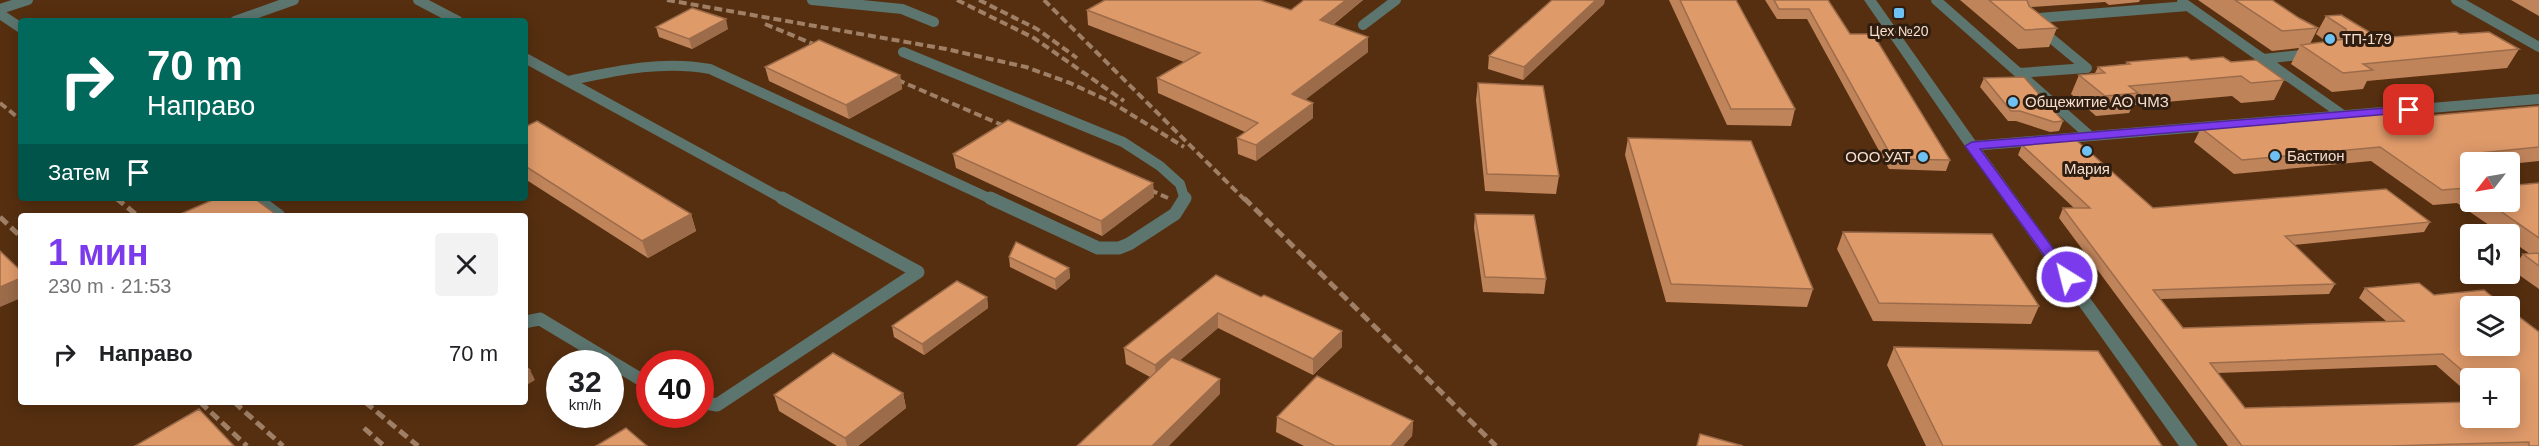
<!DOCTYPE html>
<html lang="ru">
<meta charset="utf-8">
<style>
:root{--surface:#fff;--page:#f2f2f2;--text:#202124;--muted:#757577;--accent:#7c3aed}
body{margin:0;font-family:Arial,sans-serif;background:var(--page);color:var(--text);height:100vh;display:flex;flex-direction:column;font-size:22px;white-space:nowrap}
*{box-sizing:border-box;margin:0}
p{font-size:20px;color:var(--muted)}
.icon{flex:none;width:33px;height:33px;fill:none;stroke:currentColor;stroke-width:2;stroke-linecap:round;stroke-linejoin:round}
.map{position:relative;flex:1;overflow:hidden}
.drawer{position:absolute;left:18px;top:213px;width:510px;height:192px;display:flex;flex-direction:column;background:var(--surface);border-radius:6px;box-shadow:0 3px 15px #0003}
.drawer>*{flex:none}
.hud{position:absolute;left:18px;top:18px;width:510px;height:183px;border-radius:6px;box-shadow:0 3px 15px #0003;background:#00695c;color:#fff;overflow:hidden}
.needle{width:39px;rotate:239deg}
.controls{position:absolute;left:2460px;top:152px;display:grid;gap:12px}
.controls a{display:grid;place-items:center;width:60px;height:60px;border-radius:6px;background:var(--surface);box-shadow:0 3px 15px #0003;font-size:30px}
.speed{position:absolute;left:546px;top:350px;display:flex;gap:12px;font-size:30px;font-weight:700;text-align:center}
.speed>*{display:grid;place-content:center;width:78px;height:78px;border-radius:50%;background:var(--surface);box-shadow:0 3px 15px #0003;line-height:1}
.speed small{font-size:15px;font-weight:400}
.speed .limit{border:9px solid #d22;background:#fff;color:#111}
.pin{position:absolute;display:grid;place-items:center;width:51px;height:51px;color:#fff;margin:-26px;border-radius:12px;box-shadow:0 3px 9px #0006}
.me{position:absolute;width:66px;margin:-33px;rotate:324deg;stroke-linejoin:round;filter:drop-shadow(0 0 4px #0008)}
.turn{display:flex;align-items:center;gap:21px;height:126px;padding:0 30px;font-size:27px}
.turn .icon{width:78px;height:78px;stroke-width:2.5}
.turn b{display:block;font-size:42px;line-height:51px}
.then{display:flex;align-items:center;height:57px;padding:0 30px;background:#0003;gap:12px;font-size:22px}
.round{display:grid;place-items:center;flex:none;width:63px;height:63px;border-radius:6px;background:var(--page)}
.headline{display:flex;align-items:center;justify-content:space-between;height:102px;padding:0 30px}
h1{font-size:36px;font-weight:600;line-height:45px;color:var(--accent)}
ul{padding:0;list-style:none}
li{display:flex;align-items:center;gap:18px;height:78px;padding:0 30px}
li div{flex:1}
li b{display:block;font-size:22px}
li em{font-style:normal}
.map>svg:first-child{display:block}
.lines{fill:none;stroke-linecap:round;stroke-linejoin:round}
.service-far1{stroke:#5c756e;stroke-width:10}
.service{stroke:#5c756e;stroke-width:13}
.tertiary{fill:#5c756e;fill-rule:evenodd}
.rail-far1{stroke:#9f7f66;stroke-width:4;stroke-dasharray:8 4;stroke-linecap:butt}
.rail{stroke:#9f7f66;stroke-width:5;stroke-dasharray:10 5;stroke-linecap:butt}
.wall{fill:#c0845b;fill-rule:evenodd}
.shaded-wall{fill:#9c6c4a}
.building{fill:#df9a6a;stroke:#9c6c4a;stroke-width:1.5;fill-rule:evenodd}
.route{fill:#7c3aed;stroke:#51269a;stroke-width:1.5}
.poi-dot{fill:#6ec2f3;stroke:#2f1d10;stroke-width:2}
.labels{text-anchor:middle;stroke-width:6;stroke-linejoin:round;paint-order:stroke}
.far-poi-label{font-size:14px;fill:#f7decd;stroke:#2f1d10}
.poi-label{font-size:15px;fill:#f7decd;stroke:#2f1d10;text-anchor:start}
</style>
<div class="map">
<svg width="2539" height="446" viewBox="0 0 2539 446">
<rect width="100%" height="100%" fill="#562f10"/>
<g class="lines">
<path class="service-far1" d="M418,0L458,21
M812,0L902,9L934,22
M1936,0L2089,135
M2456,0L2539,47
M2182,2L2343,115
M0,9L28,0
M0,14L21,28
M2027,19L2188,6
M235,21L294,0
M1363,25L1396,0
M903,52L1123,142L1160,166L1180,184L1185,200
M525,58L785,200
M2263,59L2309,54
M2019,73L2087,68L2041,30
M567,81C615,71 661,60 710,69L993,200
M1972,146L2539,99
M255,198L257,200"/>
<path class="service" d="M255,198L279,216
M990,198L1098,248H1119L1129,244L1175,214L1185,198
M525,322L540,319L650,385
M700,402L717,405L918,272L782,198"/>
<path class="tertiary" d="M1864,0H1876L1977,143L2198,446H2179L1967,149Z"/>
<path class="rail-far1" d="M667,0L946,49L1026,67L1070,83L1111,102L1184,147
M957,0L1034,38L1124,101
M979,0L1037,29L1077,58
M1044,0L1245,200
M765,24L828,50
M886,75L1016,131
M0,103L21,120
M1139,185L1168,198
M116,198L118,200"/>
<path class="rail" d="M116,198L138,216
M1244,198L1496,446
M0,217L21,237
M200,402L247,446
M234,402L283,446
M365,402L418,446
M364,428L384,446"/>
</g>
<path class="wall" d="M1304,0H1363L1333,25L1368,52L1305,99L1313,103V118L1256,161L1238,154L1237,138L1245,132L1158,93L1157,78L1184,62L1088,25L1087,10H1291Z
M1669,0H1736L1795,109L1791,126L1727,125Z
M1765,0H1828L1850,34L1950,160L1946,171L1889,169L1807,19H1777Z
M1960,0H2140L2139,2L2109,5L2105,2L2031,7L2057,28L2049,47L2018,49Z
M2198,0H2272L2299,18L2318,28L2310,44L2327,42L2316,34L2326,16L2379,38L2460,34L2519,49L2507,68L2367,81L2363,89L2332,92L2291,64L2299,48L2272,51Z
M2511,0H2539V16Z
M1604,4L1523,80L1488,69L1489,56Z
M656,27L728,29L692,49L659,37Z
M2191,60L2231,62L2284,80L2274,100L2241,103L2232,96L2133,105L2129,113L2096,116L2071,94L2079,75L2095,73L2098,67L2126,64L2127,62Z
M765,67L900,75L902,89L849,119L769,81Z
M1984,78L2063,121L2059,131L2050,132L2016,121H2008L1980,87Z
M1478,83L1559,176L1556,194L1485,191L1476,100Z
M2539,106V161L2510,164V162H2470V201H2510L2517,185L2539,183V289L2512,270L2523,254H2530L2510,240V234H2502L2457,203L2433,205L2371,161L2234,174L2194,142L2201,128L2414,117Z
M525,127L691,214L696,231L648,258L525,179Z
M1628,138L1813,289L1807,307L1666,302L1625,155Z
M2076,140L2153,208L2386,189L2430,222L2424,232L2294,245L2335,284L2329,294L2161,299L2183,328L2386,321L2359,298L2365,288L2419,283L2434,295L2484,290L2504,306H2470V345H2510V310L2539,332V446H2228L2059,218L2063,208H2074L2018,155L2022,145ZM2436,365L2470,395V378H2510V417H2470V402L2245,408L2217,373Z
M953,154L1153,183L1154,197L1102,236L956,168Z
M1475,214L1546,279L1544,294L1483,292L1474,228Z
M1843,232L2039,306L2031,324L1873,321L1837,249Z
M1009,257L1069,268L1070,278L1056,290L1010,267Z
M1216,275L1342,347L1313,375L1218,328L1180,360L1220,379V394L1150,377L1126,364L1124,348Z
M987,297L988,308L924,355L894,337L892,326Z
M1894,347L2162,446H1926L1887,365Z
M903,393L906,408L858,446H837L779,411L774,395Z
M1277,417L1413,421L1412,436L1403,446H1304L1276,432Z"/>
<path class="shaded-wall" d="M1346,0H1363L1320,35V20Z
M1596,0H1605L1604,4L1523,80L1524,67Z
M726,19L728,29L692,49L689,39Z
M1368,37V52L1292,110V94Z
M900,75L902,89L849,119L846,105Z
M1313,103V118L1256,161V145Z
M1153,183L1154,197L1102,236L1101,221Z
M691,214L696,231L648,258L642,241Z
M1069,268L1070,278L1056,290L1055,279Z
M21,278V298L0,307V287Z
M987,297L988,308L924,355L922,344Z
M1218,313V328L1156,381L1155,365Z
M1342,331V347L1313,375V359Z
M530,370L535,380L525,386V372Z
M1220,379V394L1169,446H1152Z
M903,393L906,408L858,446H847L845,438Z
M1413,421L1412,436L1403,446H1391Z"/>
<path class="building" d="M1105,0H1260L1291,10L1304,0H1346L1320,20L1368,37L1292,94L1313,103L1256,145L1237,138L1258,123L1157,78L1200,53L1087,10Z
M1552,0H1596L1524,67L1489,56Z
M1680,0H1736L1795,109H1731Z
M1774,0H1828L1850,34H1873L1950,160L1893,159L1809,9H1779Z
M1989,0H2027L2029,6L2057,28L2025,30Z
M2235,0H2272L2299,18L2318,28L2282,31Z
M692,8L726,19L689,39L656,27Z
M2341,15L2379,38L2456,32L2460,34L2489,32L2519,49L2363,64L2373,70L2343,73L2301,45L2345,39L2347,34L2346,29L2326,16Z
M819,40L900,75L846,105L765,67Z
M2187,57L2191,60L2223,57L2231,62L2256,60L2284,80L2251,83L2241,76L2129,86L2138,93L2105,96L2079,75L2105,73L2098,67L2130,64L2127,62Z
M2024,77L2063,121L2054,122L2020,111H2011L1984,78Z
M1478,83L1543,86L1559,176L1487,174Z
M2539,106V147L2469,154L2482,162H2470V191L2466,188L2442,190L2380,147L2242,160L2201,128L2407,112L2414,117Z
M1008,120L1153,183L1101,221L953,154Z
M537,121L691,214L642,241L525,166V127Z
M1628,138L1751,141L1813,289L1671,284Z
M2076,140L2153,208L2386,189L2430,222L2285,236L2335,284L2153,290L2183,328L2404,321L2365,288L2419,283L2434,295L2484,290L2504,306H2470V345H2510V310L2539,332V446H2529V442L2390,446H2242L2063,208H2090L2022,145ZM2443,354L2471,378H2510V417H2470V402L2245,408L2210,363Z
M2510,180L2517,185L2539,183V238L2486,201H2510Z
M217,198H254L278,216H176Z
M1475,214L1534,215L1546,279L1485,277Z
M1843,232L1992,234L2039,306L1879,303Z
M1016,242L1069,268L1055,279L1009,257Z
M0,251L21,271V278L0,287Z
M2539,253V266L2523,254Z
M1216,275L1261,297L1264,295L1342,331L1313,359L1218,313L1155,365L1124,348Z
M957,281L987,297L922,344L892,326Z
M1894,347L2098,351L2162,446H1943Z
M833,353L903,393L845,438L774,395Z
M1172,357L1220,379L1152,446H1077Z
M525,366L530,370L525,372Z
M1317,376L1413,421L1391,446H1335L1277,417Z
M199,409L234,446H135Z
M626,428L647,446H596Z
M1700,434L1743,446H1697Z"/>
<path class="route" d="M2409,106L2415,110L2413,112L1980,149L2074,277L2067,282L2062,280L1965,146L1972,142Z"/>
<g class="poi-dot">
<rect x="1893" y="7" width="12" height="12" rx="3"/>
<circle cx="2330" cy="39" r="6"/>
<circle cx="2013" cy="102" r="6"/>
<circle cx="2087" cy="151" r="6"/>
<circle cx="2275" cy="156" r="6"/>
<circle cx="1923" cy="157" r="6"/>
</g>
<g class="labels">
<g class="far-poi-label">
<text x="1899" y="36">Цех №20</text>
</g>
<g class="poi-label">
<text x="2342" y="44">ТП-179</text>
<text x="2025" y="107">Общежитие АО ЧМЗ</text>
<text x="2287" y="161">Бастион</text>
<text x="1911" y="162" text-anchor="end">ООО УАТ</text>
<text x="2087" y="174" text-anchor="middle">Мария</text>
</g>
</g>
</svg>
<div class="controls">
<a><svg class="needle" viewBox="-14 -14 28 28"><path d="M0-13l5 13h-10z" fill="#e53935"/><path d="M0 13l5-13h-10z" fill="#757577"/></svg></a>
<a><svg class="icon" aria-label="sound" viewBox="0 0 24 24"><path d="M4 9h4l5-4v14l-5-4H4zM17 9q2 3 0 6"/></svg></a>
<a><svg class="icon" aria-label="layers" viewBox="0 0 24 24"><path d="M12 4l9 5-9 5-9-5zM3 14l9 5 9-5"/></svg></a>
<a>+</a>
</div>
<div class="speed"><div>32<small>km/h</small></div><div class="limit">40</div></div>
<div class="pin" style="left:2409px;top:110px;background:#d93025"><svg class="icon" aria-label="arrive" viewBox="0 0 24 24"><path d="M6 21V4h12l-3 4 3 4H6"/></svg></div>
<svg class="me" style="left:2067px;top:277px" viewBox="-20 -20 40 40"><circle r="17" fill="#7c3aed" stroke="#fff" stroke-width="3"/><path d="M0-11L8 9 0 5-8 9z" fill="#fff"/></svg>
<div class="hud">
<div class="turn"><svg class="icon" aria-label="right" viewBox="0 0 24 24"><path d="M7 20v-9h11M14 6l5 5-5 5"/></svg><div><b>70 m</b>Направо</div></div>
<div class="then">Затем<svg class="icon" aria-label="arrive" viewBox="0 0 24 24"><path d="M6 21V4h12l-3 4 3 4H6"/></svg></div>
</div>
<section class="drawer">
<div class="headline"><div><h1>1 мин</h1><p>230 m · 21:53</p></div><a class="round"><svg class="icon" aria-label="close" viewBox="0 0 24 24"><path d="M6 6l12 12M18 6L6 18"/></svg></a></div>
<ul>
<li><svg class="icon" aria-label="right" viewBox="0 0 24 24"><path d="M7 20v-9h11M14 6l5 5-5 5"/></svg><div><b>Направо</b></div><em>70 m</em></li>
</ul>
</section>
</div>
